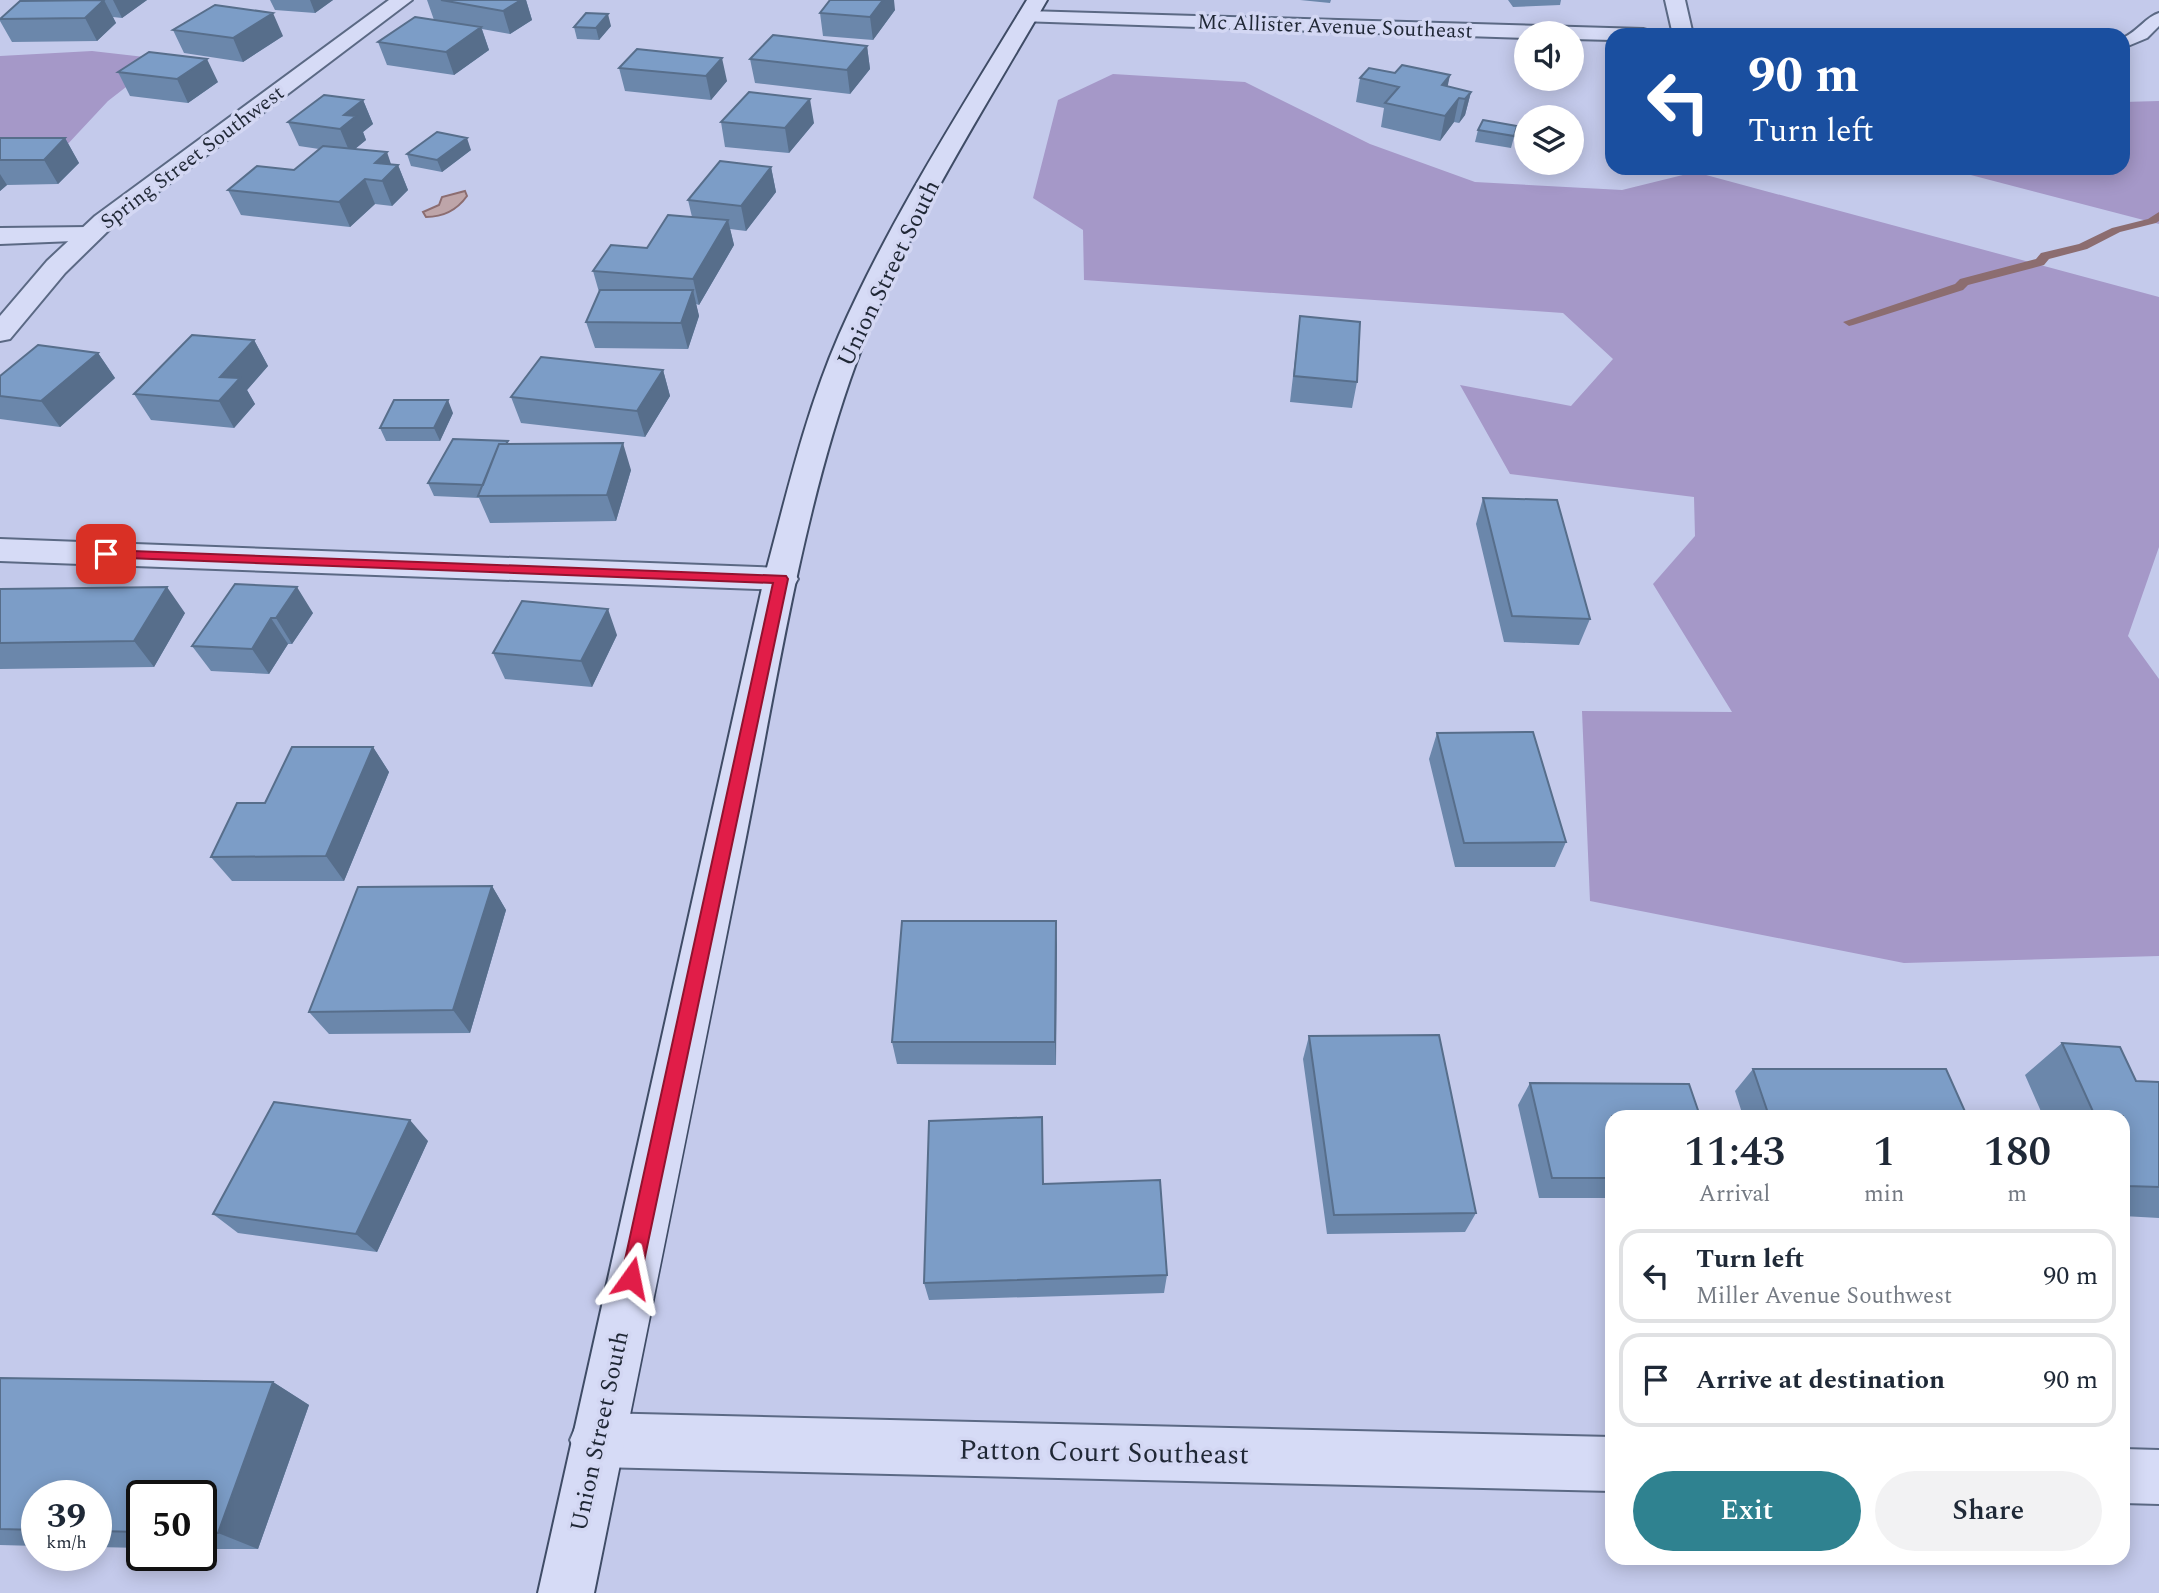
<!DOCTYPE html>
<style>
:root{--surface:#fff;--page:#f2f2f3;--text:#1f2937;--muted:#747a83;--line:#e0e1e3;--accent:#2f8290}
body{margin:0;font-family:Spectral,serif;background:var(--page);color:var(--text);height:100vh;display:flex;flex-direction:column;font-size:26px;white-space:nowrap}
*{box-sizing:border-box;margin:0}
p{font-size:23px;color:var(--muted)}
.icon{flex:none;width:38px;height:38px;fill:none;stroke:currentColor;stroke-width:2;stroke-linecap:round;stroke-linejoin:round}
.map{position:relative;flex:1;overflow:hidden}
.sheet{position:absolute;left:1605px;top:1110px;width:525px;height:455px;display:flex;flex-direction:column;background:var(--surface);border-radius:21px;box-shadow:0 4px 18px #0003}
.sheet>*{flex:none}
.top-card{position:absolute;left:1605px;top:28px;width:525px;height:147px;border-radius:21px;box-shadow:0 4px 18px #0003;background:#1a4fa0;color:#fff;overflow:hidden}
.buttons{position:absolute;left:1514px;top:21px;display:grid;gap:14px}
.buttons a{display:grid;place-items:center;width:70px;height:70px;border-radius:50%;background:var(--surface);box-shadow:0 4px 18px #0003;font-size:35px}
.speed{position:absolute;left:21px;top:1480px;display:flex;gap:14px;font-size:35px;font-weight:700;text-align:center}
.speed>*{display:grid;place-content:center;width:91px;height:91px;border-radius:50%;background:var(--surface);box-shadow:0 4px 18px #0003;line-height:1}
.speed small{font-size:18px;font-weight:400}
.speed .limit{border:4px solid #111;border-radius:10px;background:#fff;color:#111}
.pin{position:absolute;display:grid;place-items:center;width:60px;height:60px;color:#fff;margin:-30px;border-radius:14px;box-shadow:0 4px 10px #0006}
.me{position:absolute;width:77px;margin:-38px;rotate:12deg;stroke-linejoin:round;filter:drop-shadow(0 0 5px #0008)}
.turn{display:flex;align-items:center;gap:24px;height:147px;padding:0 28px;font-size:32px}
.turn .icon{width:91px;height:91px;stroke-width:2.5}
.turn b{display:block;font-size:49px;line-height:60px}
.eta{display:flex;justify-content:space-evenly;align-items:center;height:119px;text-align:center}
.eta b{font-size:42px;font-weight:600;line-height:49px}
.action{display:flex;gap:14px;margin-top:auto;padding:14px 28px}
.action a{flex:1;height:80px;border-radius:42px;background:var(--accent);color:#fff;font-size:28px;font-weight:600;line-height:80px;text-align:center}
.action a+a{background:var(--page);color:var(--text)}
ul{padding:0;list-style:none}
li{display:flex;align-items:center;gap:21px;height:94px;margin:0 14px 10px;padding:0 14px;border:4px solid var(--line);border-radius:21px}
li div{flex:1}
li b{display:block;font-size:26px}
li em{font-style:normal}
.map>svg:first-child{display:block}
.green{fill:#a598c8}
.water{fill:#bea5a9;stroke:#8c6d70;stroke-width:2}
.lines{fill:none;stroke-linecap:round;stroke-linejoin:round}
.stream{fill:#8c6d70;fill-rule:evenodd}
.service-casing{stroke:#5b6984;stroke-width:4}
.minor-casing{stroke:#5b6984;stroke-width:4}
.tertiary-casing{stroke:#5b6984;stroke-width:4}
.secondary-casing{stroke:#3f4c66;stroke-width:4}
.service{fill:#d6dbf6;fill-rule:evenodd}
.minor{fill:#d6dbf6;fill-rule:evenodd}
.tertiary{fill:#d6dbf6;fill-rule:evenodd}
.secondary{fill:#d6dbf6;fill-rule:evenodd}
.wall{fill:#6b87ab}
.shaded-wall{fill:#576e8b}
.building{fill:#7c9dc7;stroke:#576e8b;stroke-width:2}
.route{fill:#e11d48;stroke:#92132f;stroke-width:2}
.labels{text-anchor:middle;stroke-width:7;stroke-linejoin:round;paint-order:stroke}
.far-street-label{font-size:21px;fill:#1f2735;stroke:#d3d7f3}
.street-label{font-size:24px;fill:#1f2735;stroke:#d3d7f3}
.near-street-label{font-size:28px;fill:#1f2735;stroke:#d3d7f3}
</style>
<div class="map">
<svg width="2159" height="1593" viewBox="0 0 2159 1593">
<rect width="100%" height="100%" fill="#c4caeb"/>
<path class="green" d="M92,51L162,59L108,101L65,147H0V56Z
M1113,74L1245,82L1370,144L1475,182L1622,190L1695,172L2159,297V547L2128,636L2159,679V956L1904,963L1590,901L1582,711L1732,712L1653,584L1695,536L1694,497L1510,474L1460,385L1571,406L1613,359L1563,313L1084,280L1083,230L1033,198L1058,100Z
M2159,101V224L1944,168H2123V102Z"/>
<path class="water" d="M465,191L467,196C457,210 443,217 426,217L423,212L439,205L442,197Z"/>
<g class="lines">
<path class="stream" d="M2159,212V221L2156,223L2120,232L2087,249L2049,259L2044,265L1968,285L1963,290L1853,325L1849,326L1843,322L1955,284L1960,279L2036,259L2041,253L2079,244L2112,228L2148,219Z"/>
<defs>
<path id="service" d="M2159,13V26L2147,38L2123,48V38C2138,31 2146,17 2159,13Z"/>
<path id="minor" d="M1665,0H1685L1693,35H1673Z
M1027,11L1643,29L1650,31L1653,35H1612V40L1572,39V33H1526V38L1020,21L1017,17L1020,13Z
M89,227L98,230L102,235L98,240L0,244V228Z
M0,539L781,568L793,571L798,579L793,587L781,590L0,561Z
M597,1413L1612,1437V1491L597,1467L578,1459L570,1440L578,1421Z
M2123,1449L2159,1450V1504L2123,1503Z"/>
<path id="tertiary" d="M389,0H412L113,226L65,273L10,339L0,341V316L47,261L95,216Z"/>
<path id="secondary" d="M1027,0H1047C979,118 903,235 856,363C802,511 777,682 746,837C696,1089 645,1341 594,1593H538L764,579C786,497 805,413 839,335C891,217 961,109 1027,0Z"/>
</defs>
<use href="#service" class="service-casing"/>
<use href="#minor" class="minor-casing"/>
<use href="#tertiary" class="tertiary-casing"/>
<use href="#secondary" class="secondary-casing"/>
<use href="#service" class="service"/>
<use href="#minor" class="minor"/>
<use href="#tertiary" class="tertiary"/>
<use href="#secondary" class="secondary"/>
</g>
<path class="wall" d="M73,0H147L122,18L113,17L116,23L97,41L12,42L0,21V18Z
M270,0H333L315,13L275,10Z
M427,0H526L532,20L510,34L482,29L489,50L454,75L387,65L378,42L434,20Z
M1300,0H1331L1330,3Z
M1508,0H1561L1560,5L1513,7Z
M895,10L873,40L823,36L820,13Z
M611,26L599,40L577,39L574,27Z
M173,30L283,36L243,62L184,53Z
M867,46L870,69L850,94L755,83L750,59Z
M637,49L727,81L711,100L625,91L619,68Z
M118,72L218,82L188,103L130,96Z
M1395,73L1450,75L1447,86L1471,92L1465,115L1459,123L1454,122L1440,141L1381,127L1384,108L1356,102L1360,78Z
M363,100L373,124L363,132L366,140L355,149L391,165H398L408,190L392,206L375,204L350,227L241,215L228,190L294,170L319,149L299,146L288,122Z
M721,122L814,123L789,153L725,147Z
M1517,126L1511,148L1475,142L1478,130Z
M0,138H65L79,163L58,184L7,185L0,191Z
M471,150L442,172L411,166L407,154Z
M771,167L776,192L746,231L730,229L734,245L699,305L696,304L699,316L688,349L595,348L586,322L599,292L593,271L647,248L692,217L688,200Z
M1300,316L1357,382L1352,408L1290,402Z
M254,340L268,366L247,390L255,404L234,428L151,420L134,394Z
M98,353L115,378L60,427L0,419V376Z
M663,370L670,396L645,437L521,423L511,397Z
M453,413L440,441H386L380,428Z
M509,444L631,470L616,521L490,523L479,498L434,496L428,483Z
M1483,498L1590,619L1579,645L1504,642L1476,524Z
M235,584L313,613L292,644H288L269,674L211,671L192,646Z
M0,589L185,613L154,667L0,669Z
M617,635L592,687L505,679L493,653Z
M1437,733L1566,842L1555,867H1455L1429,759Z
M373,747L389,772L344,881H232L211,857L265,803Z
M492,886L506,910L470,1033L329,1034L309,1012Z
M1056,921V1065L897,1064L892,1042Z
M1309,1036L1476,1213L1465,1232L1327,1234L1303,1059Z
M2062,1043L2136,1081L2159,1082V1218L2123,1216V1116H2043L2025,1075Z
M1753,1069L1967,1116H1743L1735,1091Z
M1530,1083L1612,1116V1198H1539L1518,1105Z
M428,1141L377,1252L238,1233L213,1214Z
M1044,1184L1167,1275L1164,1293L929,1300L924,1283Z
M0,1378L273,1382L309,1405L258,1549H201V1496H142V1548L96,1547V1496H37V1546L0,1545Z"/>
<path class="shaded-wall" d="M104,0L116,23L97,41L85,18Z
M113,0H147L122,18Z
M310,0H333L315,13Z
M521,0H526L532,20L510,34L503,11Z
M883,0H894L895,10L873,40L870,17Z
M273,13L283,36L243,62L233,38Z
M608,14L611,26L599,40L596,28Z
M481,27L489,50L454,75L446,52Z
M867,46L870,69L850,94L847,70Z
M722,58L727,81L711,100L706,76Z
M207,59L218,82L188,103L177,79Z
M1450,75L1445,99L1442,85Z
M1471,92L1465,115L1459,123L1465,99Z
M1459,98L1454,122L1440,141L1445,116Z
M810,99L814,123L789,153L785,128Z
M363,100L373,124L363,132L366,140L350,153L340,129L344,115Z
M65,138L79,163L58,184L44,160Z
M467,138L471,150L442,172L437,160Z
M387,152L393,170L398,165L408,190L392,206L375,163Z
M771,167L776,192L746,231L741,206Z
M0,174L7,185L0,191Z
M365,179L375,204L350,227L339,202Z
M728,220L734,245L699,305L693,279Z
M693,290L699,316L688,349L681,323Z
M254,340L268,366L247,390L255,404L234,428L219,401L220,377Z
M98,353L115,378L60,427L41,401Z
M663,370L670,396L645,437L637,411Z
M448,400L453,413L440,441L434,428Z
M623,443L631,470L616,521L607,495Z
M167,587L185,613L154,667L134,641Z
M297,587L313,613L292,644L276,618Z
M608,609L617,635L592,687L581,661Z
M271,618L288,644L269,674L252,649Z
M373,747L389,772L344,881L326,856Z
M492,886L506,910L470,1033L453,1010Z
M1056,921L1057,945L1056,1065L1055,1042Z
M410,1120L428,1141L377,1252L356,1234Z
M273,1382L309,1405L258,1549L218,1533Z"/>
<path class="building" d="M104,0L85,18L0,19L20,1Z
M441,0H521L503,11Z
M830,0H883L870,17L820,13Z
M215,5L273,13L233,38L173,30Z
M586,13L608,14L596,28L574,27Z
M415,17L481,27L446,52L378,42Z
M773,35L867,46L847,70L750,59Z
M637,49L722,58L706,76L619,68Z
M149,52L207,59L177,79L118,72Z
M1402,65L1450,75L1442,85L1471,92L1465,99L1459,98L1445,116L1385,103L1399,87L1360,78L1369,68L1395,73Z
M749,92L810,99L785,128L721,122Z
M324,95L363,100L344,115L356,116L340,129L288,122Z
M1483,120L1517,126L1514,136L1478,130Z
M437,132L467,138L437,160L407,154Z
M0,138H65L44,160H0Z
M323,146L387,152L375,163L398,165L382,181L365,179L339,202L228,190L257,166L294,170Z
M720,161L771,167L741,206L688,200Z
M668,215L728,220L693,279L593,271L611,245L647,248Z
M600,290H693L681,323L586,322Z
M1300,316L1360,322L1357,382L1294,376Z
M192,335L254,340L220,377L240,378L219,401L134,394Z
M38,345L98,353L41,401L0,396V376Z
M541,357L663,370L637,411L511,397Z
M394,400H448L434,428H380Z
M453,439L508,441L506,444H499L483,485L428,483Z
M623,443L607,495L478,496L499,444Z
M1483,498L1557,500L1590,619L1512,616Z
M235,584L297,587L276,618H271L252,649L192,646Z
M167,587L134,641L0,643V589Z
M522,601L608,609L581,661L493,653Z
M1533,732L1566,842L1464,843L1437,733Z
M292,747H373L326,856L211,857L237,803H265Z
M492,886L453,1010L309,1012L358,887Z
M902,921H1056L1055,1042H892Z
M1439,1035L1476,1213L1334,1215L1309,1036Z
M2062,1043L2120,1047L2136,1081L2159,1082V1187L2127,1186L2123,1176V1116H2095Z
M1753,1069H1946L1967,1116H1769Z
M1530,1083L1689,1084L1700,1116H1612V1178H1552Z
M274,1102L410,1120L356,1234L213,1214Z
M1042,1117L1043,1184L1160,1180L1167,1275L924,1283L929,1121Z
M0,1378L273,1382L218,1533H201V1496H142V1532L96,1531V1496H37V1530L0,1529Z"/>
<path class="route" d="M106,550L786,576L788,579L639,1285L631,1288L624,1285L621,1278L773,583L101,557V551Z"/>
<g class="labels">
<g class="far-street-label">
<text transform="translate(1335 26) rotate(2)" y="7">Mc Allister Avenue Southeast</text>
<text transform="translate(192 157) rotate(-37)" y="7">Spring Street Southwest</text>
</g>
<g class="street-label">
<text transform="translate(888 273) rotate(-64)" y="8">Union Street South</text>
<text transform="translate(599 1431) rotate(-78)" y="8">Union Street South</text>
</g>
<g class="near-street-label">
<text transform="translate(1104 1451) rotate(1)" y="10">Patton Court Southeast</text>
</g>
</g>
</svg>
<div class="buttons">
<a><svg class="icon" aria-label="sound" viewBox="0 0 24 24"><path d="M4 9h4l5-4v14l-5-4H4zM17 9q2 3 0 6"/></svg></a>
<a><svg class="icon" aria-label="layers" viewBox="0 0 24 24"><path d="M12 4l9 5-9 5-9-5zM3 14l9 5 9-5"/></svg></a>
</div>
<div class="speed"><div>39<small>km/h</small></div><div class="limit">50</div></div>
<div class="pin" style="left:106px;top:554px;background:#d93025"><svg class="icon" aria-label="arrive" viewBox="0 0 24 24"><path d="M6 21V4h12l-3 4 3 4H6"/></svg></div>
<svg class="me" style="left:631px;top:1278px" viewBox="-20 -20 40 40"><path d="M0-17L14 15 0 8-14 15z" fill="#e11d48" stroke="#fff" stroke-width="4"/></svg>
<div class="top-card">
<div class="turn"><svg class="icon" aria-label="left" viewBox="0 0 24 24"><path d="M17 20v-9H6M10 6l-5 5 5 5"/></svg><div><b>90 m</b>Turn left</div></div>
</div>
<section class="sheet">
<div class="eta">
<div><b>11:43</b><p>Arrival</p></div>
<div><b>1</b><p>min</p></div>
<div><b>180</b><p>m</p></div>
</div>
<ul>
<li><svg class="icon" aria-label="left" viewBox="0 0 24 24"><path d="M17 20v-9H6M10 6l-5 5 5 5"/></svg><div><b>Turn left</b><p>Miller Avenue Southwest</p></div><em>90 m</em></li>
<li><svg class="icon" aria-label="arrive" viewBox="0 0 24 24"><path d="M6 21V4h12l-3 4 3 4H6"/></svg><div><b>Arrive at destination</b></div><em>90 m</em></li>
</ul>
<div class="action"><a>Exit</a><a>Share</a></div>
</section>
</div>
